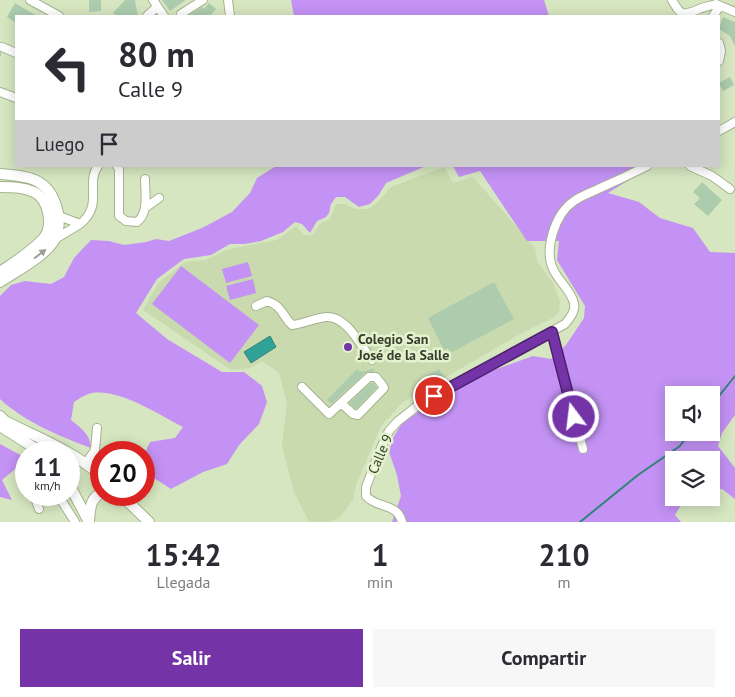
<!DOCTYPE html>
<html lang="es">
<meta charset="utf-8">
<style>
:root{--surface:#fff;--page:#f7f7f7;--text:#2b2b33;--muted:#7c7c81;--accent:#7433a7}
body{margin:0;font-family:"PT Sans",sans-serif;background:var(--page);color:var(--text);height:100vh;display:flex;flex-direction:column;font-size:19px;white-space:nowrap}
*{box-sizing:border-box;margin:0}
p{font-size:16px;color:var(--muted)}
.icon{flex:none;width:28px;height:28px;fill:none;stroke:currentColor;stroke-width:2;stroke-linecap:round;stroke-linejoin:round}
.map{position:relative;height:522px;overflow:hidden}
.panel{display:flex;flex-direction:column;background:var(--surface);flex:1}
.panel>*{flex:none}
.guide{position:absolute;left:15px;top:15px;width:705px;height:152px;border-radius:0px;box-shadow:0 2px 12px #0003;background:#fff;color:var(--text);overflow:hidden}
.controls{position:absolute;left:665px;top:386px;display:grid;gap:10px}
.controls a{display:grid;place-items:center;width:55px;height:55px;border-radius:0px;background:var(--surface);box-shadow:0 2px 12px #0003;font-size:25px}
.speed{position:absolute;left:15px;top:441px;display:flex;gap:10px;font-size:25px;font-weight:700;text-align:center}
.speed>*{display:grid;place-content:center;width:65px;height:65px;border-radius:50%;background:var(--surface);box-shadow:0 2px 12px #0003;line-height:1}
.speed small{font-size:12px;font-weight:400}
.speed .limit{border:8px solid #d22;background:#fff;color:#111}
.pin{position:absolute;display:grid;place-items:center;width:42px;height:42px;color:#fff;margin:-21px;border:2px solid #fff;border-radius:50%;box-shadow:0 1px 5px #0007}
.me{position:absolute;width:55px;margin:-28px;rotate:345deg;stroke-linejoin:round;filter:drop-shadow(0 0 4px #0008)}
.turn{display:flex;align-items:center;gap:18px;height:105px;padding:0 20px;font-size:22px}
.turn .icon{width:65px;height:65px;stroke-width:2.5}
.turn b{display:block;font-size:35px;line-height:42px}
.then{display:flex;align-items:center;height:48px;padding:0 20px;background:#0003;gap:10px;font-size:19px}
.eta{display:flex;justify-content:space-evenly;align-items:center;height:85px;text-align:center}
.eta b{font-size:30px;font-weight:700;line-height:35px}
.action{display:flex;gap:10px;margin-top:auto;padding:10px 20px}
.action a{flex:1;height:58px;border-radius:0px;background:var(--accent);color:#fff;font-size:20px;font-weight:700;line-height:58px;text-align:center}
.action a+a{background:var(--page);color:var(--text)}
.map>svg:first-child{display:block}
.built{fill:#c8daae}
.green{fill:#c392f4;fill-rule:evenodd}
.water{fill:#30a298;stroke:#328478}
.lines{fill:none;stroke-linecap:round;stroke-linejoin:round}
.stream{stroke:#328478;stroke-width:2}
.building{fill:#adccae}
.minor-tunnel{stroke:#b6c4a3;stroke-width:8;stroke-dasharray:8 4;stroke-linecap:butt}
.minor-casing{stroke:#a4b38f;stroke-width:10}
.major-casing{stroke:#a4b38f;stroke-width:12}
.minor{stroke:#fff;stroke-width:8}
.major{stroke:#fff;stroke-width:10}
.oneway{fill:#9b9e96}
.route-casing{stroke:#4b216d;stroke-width:12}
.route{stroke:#7433a7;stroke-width:9}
.poi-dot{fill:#7433a7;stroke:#e3f3cd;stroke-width:2}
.labels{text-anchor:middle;stroke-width:5;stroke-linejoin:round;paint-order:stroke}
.poi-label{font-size:14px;font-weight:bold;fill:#373d2e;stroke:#e3f3cd;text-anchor:start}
.street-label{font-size:14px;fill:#373d2e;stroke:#e3f3cd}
</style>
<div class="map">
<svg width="735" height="522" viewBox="0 0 735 522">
<rect width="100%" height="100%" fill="#d6e6c0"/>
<path class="built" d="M444,167L453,183L473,177L535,248L537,261L553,283L560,301L559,312L551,319L522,333L403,402L381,426L356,485L353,500L339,518L328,522H309L294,492L282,446L287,403L279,373L262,361L250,368L231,370L143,310L158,283L185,262L206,260L229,249L277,240L296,226L304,235H313L320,224L330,219L336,204H345L356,209H368L378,202L391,187Z"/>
<path class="green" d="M291,0H544L549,16H294Z
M276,166H426L386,183L378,196L370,204L359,207L345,197H336L331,204L329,213L326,217L317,221L310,233L302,224L295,222L283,232L261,241L245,244H230L211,255L184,259L157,279L136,313L167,339L222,372H244L262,386L267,402L259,424L239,445L227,464L203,472L171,489L146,473C141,462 145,452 150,442L175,438L183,427C157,414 121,389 92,393C86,394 79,399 74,402L71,420C81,428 90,434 91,448C59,436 25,422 0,399V296L11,285L25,281L51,284L64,277L74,258L91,240L109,241L124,245L146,242L156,239L169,241L202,228L232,212L250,193L257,178Z
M453,166H647L642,172L608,193L639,202L660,218L693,228L710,252L735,253V415L722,433L718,446L735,468V499L722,489L711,490V460H674V498H695L681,505L675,515L681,522H392L401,496L397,475L389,452L393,438L402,423L455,388L483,374L533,356L551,359L566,345L584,318L585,306L557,260L559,241H527L480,171L459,177ZM674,395H711V432H674Z
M248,262L252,276L226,283L222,269Z
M181,266L259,325L230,363L152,304Z
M253,279L256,293L230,300L226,286Z
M0,444L26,458V460L2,480L12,500L0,497Z"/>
<path class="water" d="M270,336L276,347L251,363L244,352Z"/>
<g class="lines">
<path class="stream" d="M711,406L735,376
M580,522L638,475L680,446L690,432"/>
</g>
<path class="building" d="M89,0H101V11L89,12Z
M125,0H135L138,16H117L113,13Z
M162,0H186L170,11Z
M15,3L37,16H16V23L7,17Z
M209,3L216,9L210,16H188L202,7L204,9Z
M723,17L735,22V46L730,36L719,29Z
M730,77L734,85L723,91L719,83Z
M702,182L722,200L708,216L694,204L700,198L693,192Z
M494,282L514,319L452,352L447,348L444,350L428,318Z
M372,368L375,371L365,373L331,404L327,400L357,369L360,372L370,370Z
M439,369L445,378L423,391L418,381Z
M371,383H373L377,387L356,409L349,403Z"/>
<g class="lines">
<path class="minor-tunnel" d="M0,52H1"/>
<defs>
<path id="minor" d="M30,0L59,16
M153,0L164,16
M228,0L230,16
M672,0C681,16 683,16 699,9C704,7 710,6 716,4
M716,4L735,12
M181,14L203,0
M147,16L157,7
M713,16L720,6
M719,43L721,51L719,61
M2,47L16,53
M0,92L16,98
M719,131L735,122
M117,166L119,169V216L126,221L137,222C149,213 145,193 145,179
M690,166L712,176L730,189
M145,208L159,198
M80,224C104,205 85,184 98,166
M55,239L80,224L59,216
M256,306L267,301C283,306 282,316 292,325C303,324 315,318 326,317C346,315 361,346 372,360
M552,332L583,449
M302,387L329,414L369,377H376L383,386L384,388L358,415L353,414L342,404
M86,463L95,450L97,428
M34,495L39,509
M58,495L75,522
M402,522C397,502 377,509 366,496V487L381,448L389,431L397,422L416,407L434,396L565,324C571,317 577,309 573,300C569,289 559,281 554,271C543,250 555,214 574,201C581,196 590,193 598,189C614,182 631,174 647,166"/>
<path id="major" d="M0,174C28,176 49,178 57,209C60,218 59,231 55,239C46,256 16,271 0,282
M0,187C11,187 23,187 34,192C49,199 54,227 43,239C31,252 15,262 0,272
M0,416L5,421C38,438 74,451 101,476
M0,426L41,452
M69,484L89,522
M121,495L149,522
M89,521C90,509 90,499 101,493"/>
</defs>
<use href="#minor" class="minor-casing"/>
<use href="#major" class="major-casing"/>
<use href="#minor" class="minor"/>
<use href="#major" class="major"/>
</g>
<defs><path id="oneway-solid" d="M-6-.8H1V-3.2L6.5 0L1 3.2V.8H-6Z" transform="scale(1.25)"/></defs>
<use class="oneway" href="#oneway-solid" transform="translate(40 254) rotate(-37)"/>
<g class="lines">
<defs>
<path id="route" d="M434,396L552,332L574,417"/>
</defs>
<use href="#route" class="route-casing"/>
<use href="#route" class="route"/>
</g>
<circle class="poi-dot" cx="348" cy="347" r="5"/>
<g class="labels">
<g class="poi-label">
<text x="358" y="344">Colegio San<tspan x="358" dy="16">José de la Salle</tspan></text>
</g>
<g class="street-label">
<text transform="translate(380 454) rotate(-67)" y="5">Calle 9</text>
</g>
</g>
</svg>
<div class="controls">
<a><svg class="icon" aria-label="sound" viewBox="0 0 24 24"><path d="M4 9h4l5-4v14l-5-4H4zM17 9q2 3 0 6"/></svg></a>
<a><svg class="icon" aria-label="layers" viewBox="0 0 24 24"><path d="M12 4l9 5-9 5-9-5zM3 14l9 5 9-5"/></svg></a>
</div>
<div class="speed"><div>11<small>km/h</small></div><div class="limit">20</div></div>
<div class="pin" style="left:434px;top:396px;background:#d93025"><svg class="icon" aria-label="arrive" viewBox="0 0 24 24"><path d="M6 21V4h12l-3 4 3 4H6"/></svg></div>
<svg class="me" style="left:574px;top:417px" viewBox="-20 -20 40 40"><circle r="17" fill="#7433a7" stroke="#fff" stroke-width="3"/><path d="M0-11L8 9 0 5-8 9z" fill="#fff"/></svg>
<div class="guide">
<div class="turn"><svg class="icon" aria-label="left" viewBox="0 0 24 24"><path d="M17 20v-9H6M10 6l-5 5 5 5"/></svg><div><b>80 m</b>Calle 9</div></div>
<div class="then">Luego<svg class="icon" aria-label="arrive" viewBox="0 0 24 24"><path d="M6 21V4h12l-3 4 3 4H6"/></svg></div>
</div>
</div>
<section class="panel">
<div class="eta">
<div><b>15:42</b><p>Llegada</p></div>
<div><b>1</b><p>min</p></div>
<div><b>210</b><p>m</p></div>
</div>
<div class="action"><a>Salir</a><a>Compartir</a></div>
</section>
